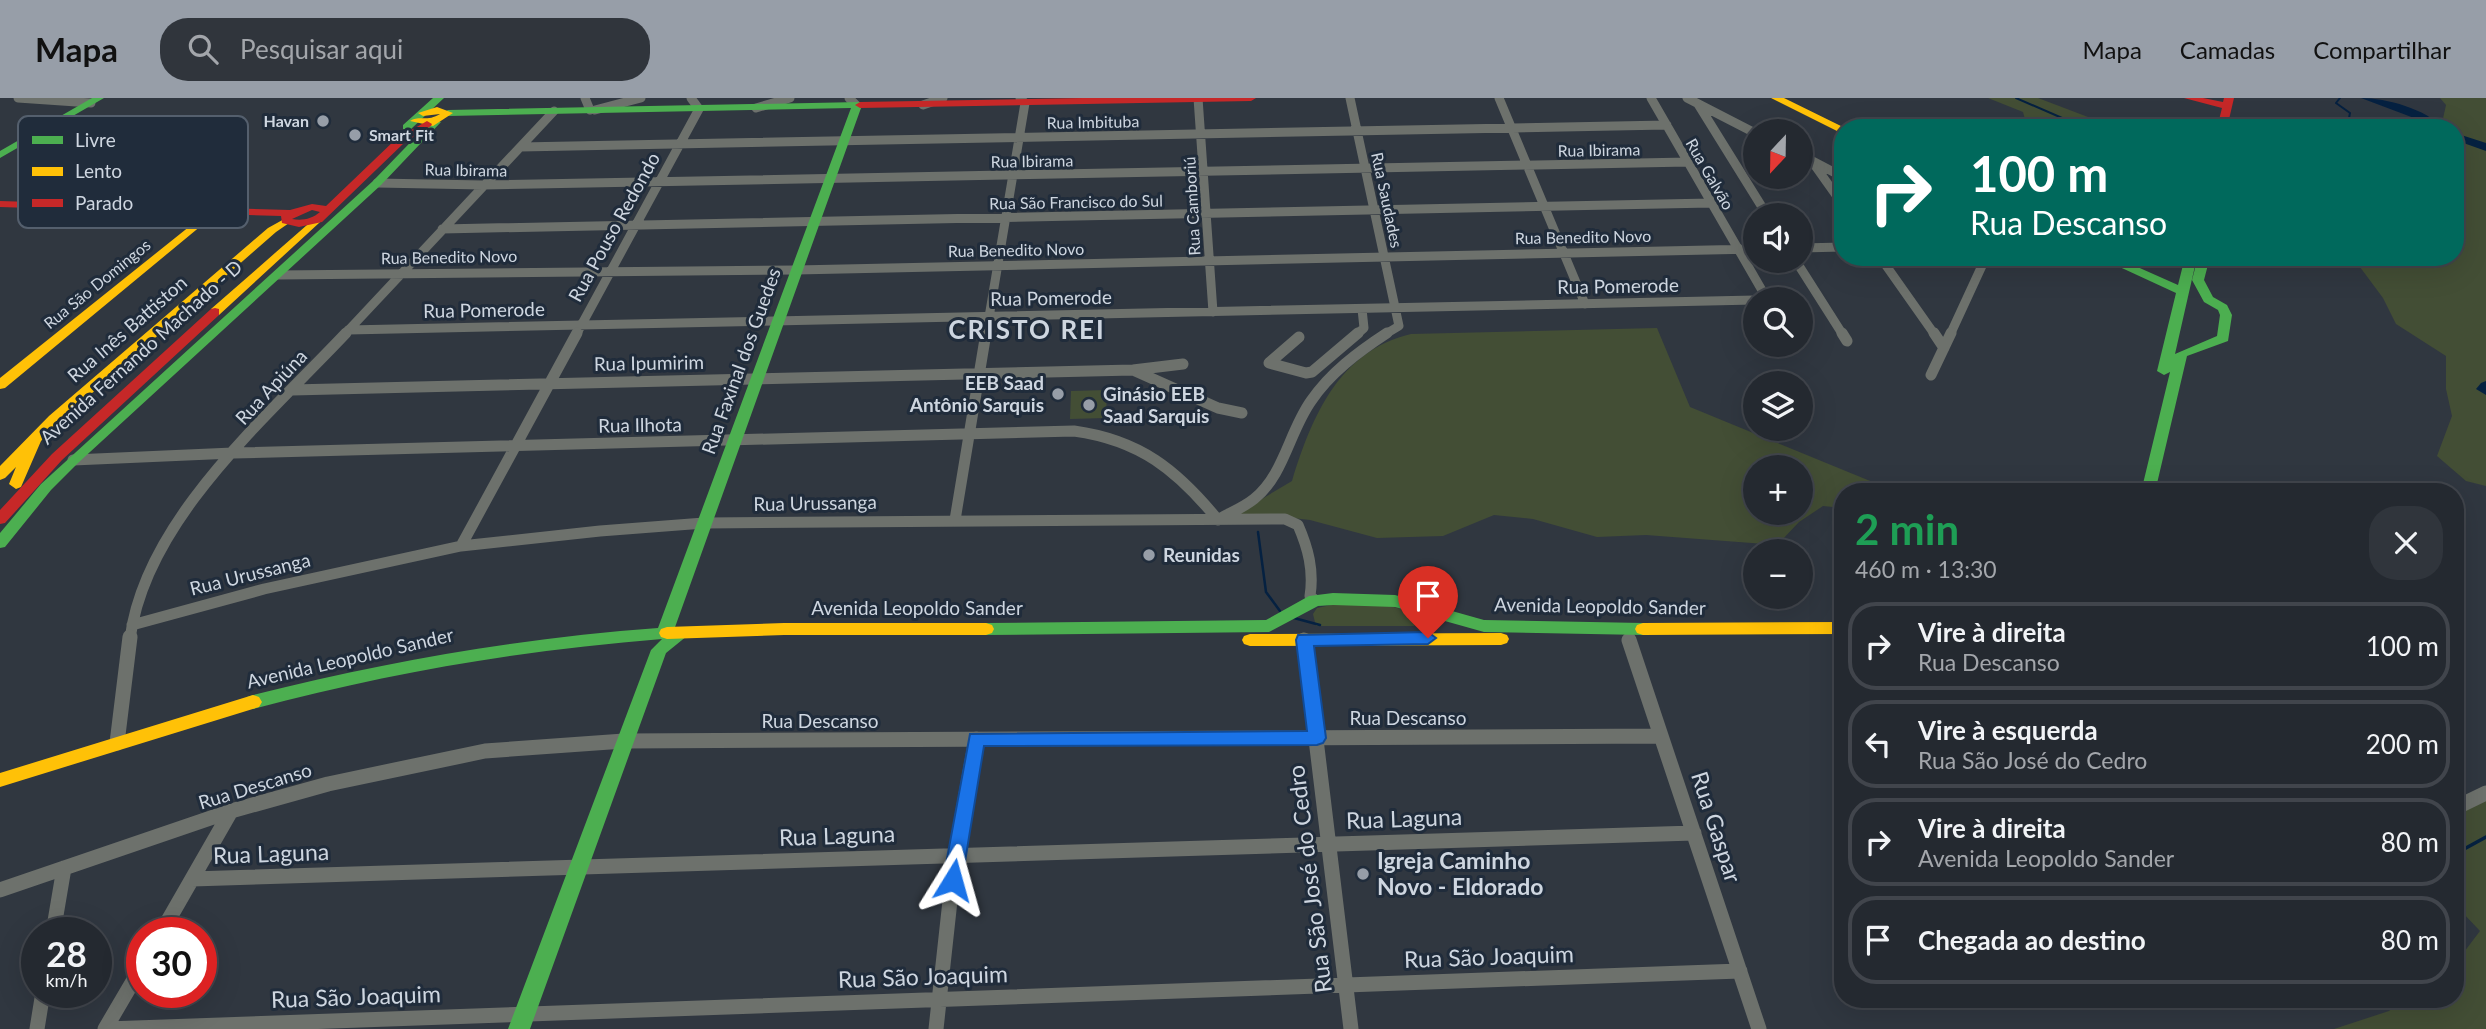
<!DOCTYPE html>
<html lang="pt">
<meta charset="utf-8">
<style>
:root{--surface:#242930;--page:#30353c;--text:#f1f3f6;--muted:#a3a6ab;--line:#41454c;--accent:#979ea8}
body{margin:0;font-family:Lato,sans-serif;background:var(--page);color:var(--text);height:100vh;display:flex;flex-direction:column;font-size:26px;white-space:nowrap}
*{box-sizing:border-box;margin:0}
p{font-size:23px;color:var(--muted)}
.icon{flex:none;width:38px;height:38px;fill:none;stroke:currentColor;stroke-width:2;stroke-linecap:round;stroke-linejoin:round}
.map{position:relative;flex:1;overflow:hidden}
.details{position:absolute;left:1834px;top:385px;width:630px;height:525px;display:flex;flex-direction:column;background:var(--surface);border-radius:28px;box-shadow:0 7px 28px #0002,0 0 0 2px var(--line)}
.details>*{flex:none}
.hud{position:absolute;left:1834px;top:21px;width:630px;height:147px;border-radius:28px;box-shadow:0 7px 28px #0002,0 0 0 2px var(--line);background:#00695c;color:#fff;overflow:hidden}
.needle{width:46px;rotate:202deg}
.controls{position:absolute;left:1743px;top:21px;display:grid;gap:14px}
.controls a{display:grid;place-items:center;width:70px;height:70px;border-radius:50%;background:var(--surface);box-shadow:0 7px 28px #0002,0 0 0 2px var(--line);font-size:35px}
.speed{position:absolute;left:21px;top:819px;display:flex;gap:14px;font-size:35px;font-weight:700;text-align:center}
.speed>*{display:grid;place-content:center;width:91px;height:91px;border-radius:50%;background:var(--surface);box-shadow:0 7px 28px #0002,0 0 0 2px var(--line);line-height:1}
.speed small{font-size:18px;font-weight:400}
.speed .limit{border:10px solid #d22;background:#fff;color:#111}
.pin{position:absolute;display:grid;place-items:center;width:60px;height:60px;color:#fff;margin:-72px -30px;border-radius:50% 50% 50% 0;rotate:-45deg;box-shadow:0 0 7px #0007}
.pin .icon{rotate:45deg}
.me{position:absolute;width:77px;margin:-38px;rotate:8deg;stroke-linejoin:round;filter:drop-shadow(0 0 5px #0008)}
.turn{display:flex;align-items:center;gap:24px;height:147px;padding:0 21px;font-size:32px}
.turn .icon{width:91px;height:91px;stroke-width:2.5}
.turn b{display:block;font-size:49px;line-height:60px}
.round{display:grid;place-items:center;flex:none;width:74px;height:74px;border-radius:28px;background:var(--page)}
.summary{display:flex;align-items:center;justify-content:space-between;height:119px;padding:0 21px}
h1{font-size:42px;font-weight:700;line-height:52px;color:#1e9e55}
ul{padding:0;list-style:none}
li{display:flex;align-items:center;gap:21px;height:88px;margin:0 14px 10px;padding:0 7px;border:4px solid var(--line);border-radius:28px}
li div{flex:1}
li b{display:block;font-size:26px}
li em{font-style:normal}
header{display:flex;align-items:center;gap:42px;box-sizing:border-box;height:98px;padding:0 35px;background:var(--accent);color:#111}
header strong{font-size:33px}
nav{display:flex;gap:38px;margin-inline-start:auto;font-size:24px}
.search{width:490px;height:63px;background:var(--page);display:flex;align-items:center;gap:18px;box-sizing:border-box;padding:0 24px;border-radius:28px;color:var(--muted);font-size:26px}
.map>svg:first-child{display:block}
.green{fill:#434e35;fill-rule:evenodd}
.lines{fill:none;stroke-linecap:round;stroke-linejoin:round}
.stream-far2{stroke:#052141;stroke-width:2}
.stream-far1{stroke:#052141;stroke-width:2.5}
.stream{stroke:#052141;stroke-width:3.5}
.river{fill:#052141;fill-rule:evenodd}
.street-far2{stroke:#6d716c;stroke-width:9}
.street-far1{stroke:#6d716c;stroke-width:11}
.street{stroke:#6d716c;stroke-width:15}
.fast{fill:#4caf50;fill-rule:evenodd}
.slow{fill:#ffc107;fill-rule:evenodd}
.jam{fill:#c62828;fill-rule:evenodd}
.route{fill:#1a73e8;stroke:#114b97;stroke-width:2}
.poi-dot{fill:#979ea8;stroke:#202c3b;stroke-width:2.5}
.labels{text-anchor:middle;stroke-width:6;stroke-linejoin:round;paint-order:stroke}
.far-poi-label{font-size:16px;font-weight:bold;fill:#ced6e0;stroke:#202c3b;text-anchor:end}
.far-street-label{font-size:16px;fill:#ced6e0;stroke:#202c3b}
.street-label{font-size:19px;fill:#ced6e0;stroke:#202c3b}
.poi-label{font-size:19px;font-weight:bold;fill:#ced6e0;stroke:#202c3b;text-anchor:start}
.near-street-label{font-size:23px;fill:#ced6e0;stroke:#202c3b}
.near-poi-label{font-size:23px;font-weight:bold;fill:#ced6e0;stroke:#202c3b;text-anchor:start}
.district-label{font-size:26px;font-weight:bold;letter-spacing:2px;fill:#ced6e0;stroke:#202c3b}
.key{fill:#202c3b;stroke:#545f6d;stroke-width:2}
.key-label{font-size:19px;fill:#ced6e0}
</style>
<header>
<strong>Mapa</strong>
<div class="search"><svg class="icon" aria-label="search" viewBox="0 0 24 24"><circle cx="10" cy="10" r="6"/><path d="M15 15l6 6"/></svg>Pesquisar aqui</div>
<nav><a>Mapa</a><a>Camadas</a><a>Compartilhar</a></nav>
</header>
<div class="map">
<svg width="2486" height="931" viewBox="0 0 2486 931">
<rect width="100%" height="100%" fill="#303740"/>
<path class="green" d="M1988,0H2038L2117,30H2022L2026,25L2023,14Z
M2440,0H2486V388L2466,383L2437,358L2452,318L2446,291V258L2396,226L2383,200L2357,165L2360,159H2455L2456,32L2442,25L2446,7Z
M1657,230L1690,309L1897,394H1843V410L1823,408L1799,424L1781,443L1765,446L1646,437L1597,439L1533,421L1494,417L1443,438L1377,440L1310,422L1257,416L1242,418L1240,414L1292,383C1312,318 1339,253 1411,236ZM1755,369H1801V415H1755Z
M1107,292L1106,320L1070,321L1071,293Z
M1331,507H1385L1410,513L1417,523L1414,528H1316L1313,516L1317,510Z
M2486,695V931H2334L2389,913L2403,901H2455V866L2480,833L2462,814L2455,813V710Z"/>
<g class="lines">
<path class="stream-far2" d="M2016,0L2069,23L2098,30
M2340,0L2336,5L2350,15L2347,30"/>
<path class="stream-far1" d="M1258,434L1266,494L1280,513
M1294,520L1320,527"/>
<path class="stream" d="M2455,756L2486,739"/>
<path class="river" d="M2361,0C2387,0 2425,11 2444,30H2430L2422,23Z
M2455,35L2486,45V53L2455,42Z
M2486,283V297L2476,291L2481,285Z"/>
<path class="street-far2" d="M18,0L91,5
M585,0L590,12
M849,0L857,8
M1198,0L1213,214
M1350,0L1399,228L1384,237
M1499,0L1585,206
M1651,0L1767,201
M1687,0L1755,35
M1698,6L1767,117
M923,7L943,0
M756,10L790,0
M595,12L641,0
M520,49L1667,27
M1801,57L1843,79
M1811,62L1843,107
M377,85L483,87L1688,64
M442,131L1711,105
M1801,150L1843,149
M1880,159L1935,237
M1796,163L1843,237
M278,177L796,172L1755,151
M348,232L1755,202
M344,237L554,13
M576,237L699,11L691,0
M986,237L1025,5L1020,0
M1356,237L1364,230L1362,211
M1950,237L1986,159"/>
<path class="street-far1" d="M1842,235L1847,243
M1934,235L1944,250
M1299,239L1269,265L1306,275L1312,274L1358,235
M1133,272L1218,310L1242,315
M1931,277L1951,235
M292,292L1133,272L1183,266
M73,362L233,355L1074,333C1140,342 1177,372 1218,422
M1221,420C1232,414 1244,409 1254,401C1284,377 1289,334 1311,303C1330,275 1358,254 1387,235
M955,422L986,235
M461,448L577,235
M132,527L264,491L461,448L600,433L704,425L1285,421L1298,427C1308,450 1314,472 1310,498L1315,502
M130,541C145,422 267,319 346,235"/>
<path class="street" d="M1304,542L1351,931
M1629,542L1759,931
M117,645L130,539
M2455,710L2486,695
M192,781L1694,735
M0,792L231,713L328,686L485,653L624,643L1661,638
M53,835L64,770
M161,835L231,713
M37,931L43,894
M105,931L142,868
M107,931L1740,873
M936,931L955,757L976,641"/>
<path class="fast" d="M92,0H104L0,60V53Z
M433,0H444L411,31H403V27Z
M860,4L865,7L861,10L674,532L685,534L687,538L666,555L530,931H508L651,552L662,541C523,552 388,575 253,611L247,609L244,604L247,599L253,597C387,563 521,540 658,530L851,10L448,18L443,15L448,12Z
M432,22L441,24L381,87L78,365L51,392L5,449L0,450V435L41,386L373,83Z
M2098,159H2115L2178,187L2185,159H2197L2175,256L2217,238L2220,217L2218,212L2204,204L2192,182L2198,159H2210L2204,182L2213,199L2227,207L2232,217L2228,243L2187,258L2155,394H2141L2170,274L2164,277L2157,273L2176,195Z
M1333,495L1395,497L1484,522L1643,525L1649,527L1651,531L1649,535L1643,537L1484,534L1395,509L1333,507L1318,508L1269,534L986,537L980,535L978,531L980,527L986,525L1266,522L1309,498Z"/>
<path class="slow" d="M1771,0H1784L1845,30L1843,36Z
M437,9L453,15L433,28L410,23C418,17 428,24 440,16L423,18L418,15Z
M215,108L219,109V113L5,290L0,291V280Z
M286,120L292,123L276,134L59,324L41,343L21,389L16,391L9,386L16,369L5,380L0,382V368L49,318L268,130Z
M315,120L321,123L319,125L219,217H211V211Z
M1843,524V536L1643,537L1637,535L1635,531L1637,527L1643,525Z
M784,525H986L992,527L994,531L992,535L986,537H784L667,541L661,539L659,535L661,531L667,529Z
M1501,535L1507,537L1509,541L1507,545L1501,547L1250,548L1244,546L1242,542L1244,538L1250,536Z
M253,597L259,599L262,604L259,609L0,689V675Z"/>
<path class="jam" d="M1082,0H1256L1251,3L860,10L855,7L860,4Z
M2184,0H2203L2223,4L2224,0H2234L2227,30H2217L2222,10Z
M427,23L432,26L431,28L404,45L322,124L299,129L282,125L281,118L0,109V103L290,112L312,106L326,108L396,41ZM312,112L320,114C312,121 302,123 292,121Z
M215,210L219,211V217L62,362L5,425L0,426V412L52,356L211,211Z"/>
</g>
<path class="route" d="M1428,534L1436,540L1428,546L1314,548L1326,640L1323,645L1317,647L984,648L962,782L960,788L953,790L946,788L943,782L970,636L1307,633L1296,542L1298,537Z"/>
<g class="poi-dot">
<circle cx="323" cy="23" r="7"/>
<circle cx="355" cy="37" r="7"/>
<circle cx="1058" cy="296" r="7"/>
<circle cx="1089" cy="307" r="7"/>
<circle cx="1149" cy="457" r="7"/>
<circle cx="1363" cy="776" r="7"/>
</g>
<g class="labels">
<g class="far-poi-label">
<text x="309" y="29">Havan</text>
<text x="369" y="43" text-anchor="start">Smart Fit</text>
</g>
<g class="far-street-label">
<text transform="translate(1093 24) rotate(-1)" y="6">Rua Imbituba</text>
<text transform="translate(1599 52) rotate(-1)" y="6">Rua Ibirama</text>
<text transform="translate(1032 63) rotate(-1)" y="6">Rua Ibirama</text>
<text transform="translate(466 72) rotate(1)" y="6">Rua Ibirama</text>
<text transform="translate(1710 76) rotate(60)" y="6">Rua Galvão</text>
<text transform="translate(1387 102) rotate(78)" y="6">Rua Saudades</text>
<text transform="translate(1076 104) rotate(-1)" y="6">Rua São Francisco do Sul</text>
<text transform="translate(1192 108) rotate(-93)" y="6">Rua Camboriú</text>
<text transform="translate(1583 139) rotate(-1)" y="6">Rua Benedito Novo</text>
<text transform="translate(1016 152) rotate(-1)" y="6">Rua Benedito Novo</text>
<text transform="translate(449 159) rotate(-1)" y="6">Rua Benedito Novo</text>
<text transform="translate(97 186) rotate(-39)" y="6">Rua São Domingos</text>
</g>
<g class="street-label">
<text transform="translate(614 129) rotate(-61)" y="7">Rua Pouso Redondo</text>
<text transform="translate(1618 188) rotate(-1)" y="7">Rua Pomerode</text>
<text transform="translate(1051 200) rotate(-1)" y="7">Rua Pomerode</text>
<text transform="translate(484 212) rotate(-1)" y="7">Rua Pomerode</text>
<text transform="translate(127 231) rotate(-41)" y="7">Rua Inês Battiston</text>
<text transform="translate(141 254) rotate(-42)" y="7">Avenida Fernando Machado - D</text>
<text transform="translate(741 263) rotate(-70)" y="7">Rua Faxinal dos Guedes</text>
<text transform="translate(649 265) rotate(-1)" y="7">Rua Ipumirim</text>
<text transform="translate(271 289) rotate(-47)" y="7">Rua Apiúna</text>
<text transform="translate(640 327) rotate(-1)" y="7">Rua Ilhota</text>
<text transform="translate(815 405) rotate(-1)" y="7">Rua Urussanga</text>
<text transform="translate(250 476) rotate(-14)" y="7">Rua Urussanga</text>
<text transform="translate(1600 508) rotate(1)" y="7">Avenida Leopoldo Sander</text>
<text x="917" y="517">Avenida Leopoldo Sander</text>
<text transform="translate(350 560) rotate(-13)" y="7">Avenida Leopoldo Sander</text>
<text x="1408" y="627">Rua Descanso</text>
<text x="820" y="630">Rua Descanso</text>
<text transform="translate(255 688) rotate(-17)" y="7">Rua Descanso</text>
</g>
<g class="poi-label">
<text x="1044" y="292" text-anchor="end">EEB Saad<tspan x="1044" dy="22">Antônio Sarquis</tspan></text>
<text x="1103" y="303">Ginásio EEB<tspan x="1103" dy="22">Saad Sarquis</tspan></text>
<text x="1163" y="464">Reunidas</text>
</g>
<g class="near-street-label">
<text transform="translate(1404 721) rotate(-2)" y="8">Rua Laguna</text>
<text transform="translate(1716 729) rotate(72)" y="8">Rua Gaspar</text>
<text transform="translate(837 738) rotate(-2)" y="8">Rua Laguna</text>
<text transform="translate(271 756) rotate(-2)" y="8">Rua Laguna</text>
<text transform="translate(1310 781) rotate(-97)" y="8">Rua São José do Cedro</text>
<text transform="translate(1489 859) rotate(-2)" y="8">Rua São Joaquim</text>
<text transform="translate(923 879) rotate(-2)" y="8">Rua São Joaquim</text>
<text transform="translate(356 899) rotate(-2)" y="8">Rua São Joaquim</text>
</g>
<g class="near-poi-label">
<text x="1377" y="771">Igreja Caminho<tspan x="1377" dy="26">Novo - Eldorado</tspan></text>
</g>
<g class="district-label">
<text x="1027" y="241">CRISTO REI</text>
</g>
</g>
<rect x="18" y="18" width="230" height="112" rx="10" class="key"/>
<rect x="32" y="38" width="31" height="8" fill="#4caf50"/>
<rect x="32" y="69" width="31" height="9" fill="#ffc107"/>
<rect x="32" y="101" width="31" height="8" fill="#c62828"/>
<g class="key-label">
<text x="75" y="49">Livre</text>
<text x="75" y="80">Lento</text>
<text x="75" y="112">Parado</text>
</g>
</svg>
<div class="controls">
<a><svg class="needle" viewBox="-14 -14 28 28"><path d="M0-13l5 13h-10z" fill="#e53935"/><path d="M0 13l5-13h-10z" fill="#a3a6ab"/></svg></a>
<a><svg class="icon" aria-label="sound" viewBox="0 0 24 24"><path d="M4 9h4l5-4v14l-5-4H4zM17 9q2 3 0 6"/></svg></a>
<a><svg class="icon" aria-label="search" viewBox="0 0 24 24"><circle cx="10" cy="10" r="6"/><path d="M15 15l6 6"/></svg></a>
<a><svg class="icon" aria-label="layers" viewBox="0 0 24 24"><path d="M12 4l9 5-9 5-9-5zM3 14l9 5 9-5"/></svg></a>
<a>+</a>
<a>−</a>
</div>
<div class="speed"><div>28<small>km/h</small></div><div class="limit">30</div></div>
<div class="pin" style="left:1428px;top:540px;background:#d93025"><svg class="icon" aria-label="arrive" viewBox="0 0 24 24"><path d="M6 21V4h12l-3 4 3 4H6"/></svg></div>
<svg class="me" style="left:953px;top:782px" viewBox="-20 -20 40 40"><path d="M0-17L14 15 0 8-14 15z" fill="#1a73e8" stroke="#fff" stroke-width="4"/></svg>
<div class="hud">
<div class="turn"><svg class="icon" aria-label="right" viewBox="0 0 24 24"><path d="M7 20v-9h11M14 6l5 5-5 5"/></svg><div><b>100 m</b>Rua Descanso</div></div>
</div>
<section class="details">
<div class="summary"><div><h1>2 min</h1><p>460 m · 13:30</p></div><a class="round"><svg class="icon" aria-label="close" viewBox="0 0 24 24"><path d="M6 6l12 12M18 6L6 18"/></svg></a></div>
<ul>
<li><svg class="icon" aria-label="right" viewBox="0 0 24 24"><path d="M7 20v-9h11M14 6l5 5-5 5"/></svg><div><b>Vire à direita</b><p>Rua Descanso</p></div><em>100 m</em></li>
<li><svg class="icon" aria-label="left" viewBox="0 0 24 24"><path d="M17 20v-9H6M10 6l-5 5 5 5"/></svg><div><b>Vire à esquerda</b><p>Rua São José do Cedro</p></div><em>200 m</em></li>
<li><svg class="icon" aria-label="right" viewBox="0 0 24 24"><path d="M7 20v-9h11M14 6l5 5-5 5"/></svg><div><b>Vire à direita</b><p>Avenida Leopoldo Sander</p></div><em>80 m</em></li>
<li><svg class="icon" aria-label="arrive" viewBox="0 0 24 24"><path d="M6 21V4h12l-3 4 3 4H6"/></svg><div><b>Chegada ao destino</b></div><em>80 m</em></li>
</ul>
</section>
</div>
